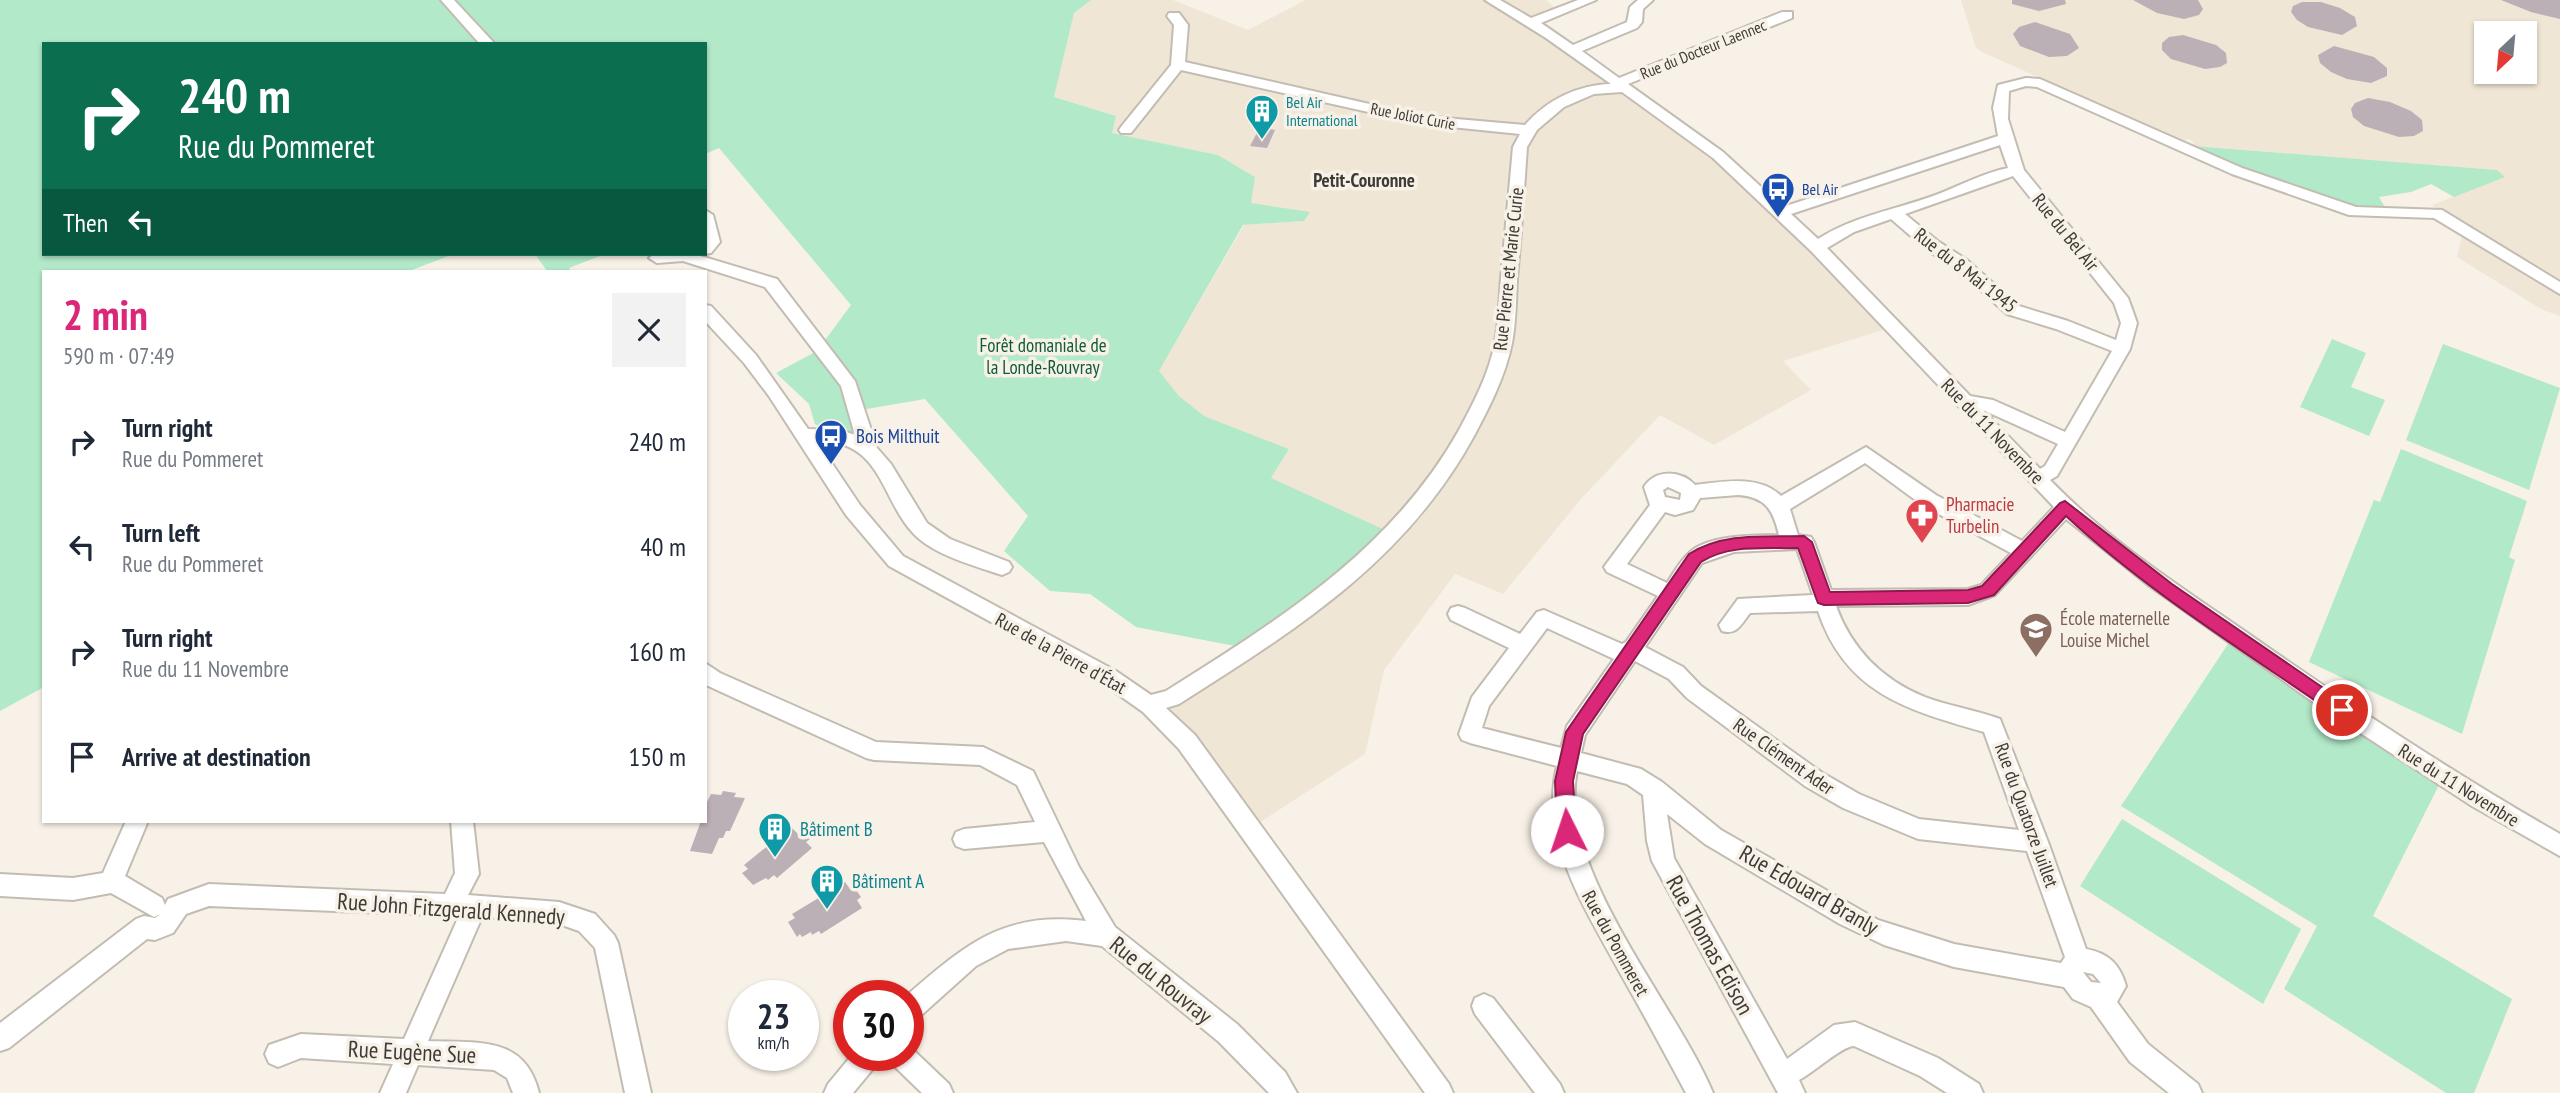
<!DOCTYPE html>
<meta charset="utf-8">
<style>
:root{--surface:#fff;--page:#f2f2f3;--text:#1f2937;--muted:#747a83;--accent:#db2777}
body{margin:0;font-family:"PT Sans Narrow",sans-serif;background:var(--page);color:var(--text);height:100vh;display:flex;flex-direction:column;font-size:26px;white-space:nowrap}
*{box-sizing:border-box;margin:0}
p{font-size:23px;color:var(--muted)}
.icon{flex:none;width:38px;height:38px;fill:none;stroke:currentColor;stroke-width:2;stroke-linecap:round;stroke-linejoin:round}
.map{position:relative;flex:1;overflow:hidden}
.sheet{position:absolute;left:42px;top:270px;width:665px;height:553px;display:flex;flex-direction:column;background:var(--surface);border-radius:0px;box-shadow:0 2px 5px #0004}
.sheet>*{flex:none}
.hud{position:absolute;left:42px;top:42px;width:665px;height:214px;border-radius:0px;box-shadow:0 2px 5px #0004;background:#0b6e4f;color:#fff;overflow:hidden}
.needle{width:46px;rotate:206deg}
.controls{position:absolute;left:2474px;top:21px;display:grid;gap:14px}
.controls a{display:grid;place-items:center;width:63px;height:63px;border-radius:0px;background:var(--surface);box-shadow:0 2px 5px #0004;font-size:35px}
.speed{position:absolute;left:728px;top:980px;display:flex;gap:14px;font-size:35px;font-weight:700;text-align:center}
.speed>*{display:grid;place-content:center;width:91px;height:91px;border-radius:50%;background:var(--surface);box-shadow:0 2px 5px #0004;line-height:1}
.speed small{font-size:18px;font-weight:400}
.speed .limit{border:10px solid #d22;background:#fff;color:#111}
.pin{position:absolute;display:grid;place-items:center;width:60px;height:60px;color:#fff;margin:-30px;border:4px solid #fff;border-radius:50%;box-shadow:0 2px 7px #0007}
.me{position:absolute;width:77px;margin:-38px;rotate:356deg;stroke-linejoin:round;filter:drop-shadow(0 0 5px #0008)}
.turn{display:flex;align-items:center;gap:24px;height:147px;padding:0 21px;font-size:32px}
.turn .icon{width:91px;height:91px;stroke-width:2.5}
.turn b{display:block;font-size:49px;line-height:60px}
.then{display:flex;align-items:center;height:66px;padding:0 21px;background:#0003;gap:14px;font-size:26px}
.round{display:grid;place-items:center;flex:none;width:74px;height:74px;border-radius:0px;background:var(--page)}
.overview{display:flex;align-items:center;justify-content:space-between;height:119px;padding:0 21px}
h1{font-size:42px;font-weight:800;line-height:52px;color:var(--accent)}
ul{padding:0;list-style:none}
li{display:flex;align-items:center;gap:21px;height:105px;padding:0 21px}
li div{flex:1}
li b{display:block;font-size:26px}
li em{font-style:normal}
.map>svg:first-child{display:block}
.built{fill:#f0e6d5;fill-rule:evenodd}
.green{fill:#b2e9c9}
.building{fill:#bbb0b6}
.lines{fill:none;stroke-linecap:round;stroke-linejoin:round}
.minor-casing{stroke:#c2bcb2;stroke-width:4}
.minor{fill:#fff;fill-rule:evenodd}
.route{fill:#db2777;stroke:#8e194d;stroke-width:2}
.labels{text-anchor:middle;stroke-width:7;stroke-linejoin:round;paint-order:stroke}
.far-street-label{font-size:16px;fill:#3e3b37;stroke:#f8f1e7}
.far-culture-label{font-size:16px;fill:#0d838f;stroke:#f8f1e7;text-anchor:start}
.far-transit-label{font-size:16px;fill:#164399;stroke:#f8f1e7;text-anchor:start}
.far-quarter-label{font-size:19px;font-weight:bold;fill:#3e3b37;stroke:#f8f1e7}
.street-label{font-size:19px;fill:#3e3b37;stroke:#f8f1e7}
.park-label{font-size:19px;fill:#0e5c3b;stroke:#f8f1e7}
.transit-label{font-size:19px;fill:#164399;stroke:#f8f1e7;text-anchor:start}
.health-label{font-size:19px;fill:#be3a42;stroke:#f8f1e7;text-anchor:start}
.education-label{font-size:19px;fill:#785e54;stroke:#f8f1e7;text-anchor:start}
.culture-label{font-size:19px;fill:#0d838f;stroke:#f8f1e7;text-anchor:start}
.near-street-label{font-size:23px;fill:#3e3b37;stroke:#f8f1e7}
</style>
<div class="map">
<svg width="2560" height="1093" viewBox="0 0 2560 1093">
<rect width="100%" height="100%" fill="#f8f1e7"/>
<path class="built" d="M1091,0H1173L1248,30L1306,0H1546L1558,11L1524,22L1716,157L1812,246L1886,329L1783,361L1811,390L1714,445L1660,415L1581,499L1503,594L1455,574L1384,670L1365,754L1259,823L1162,701L1235,646L1293,609L1271,478L1289,449L1204,416L1179,396L1159,371L1244,225L1303,221L1250,203L1255,177L1218,155L1111,133L1116,116L1054,97L1074,13Z
M1961,0H2560V316L2541,309L2457,257L2462,236L2442,223L2451,218L2432,205L2504,177L2497,170L2192,146L2194,142L2188,139L2183,142L1984,53L1976,48ZM2487,33H2525V72H2487Z"/>
<path class="green" d="M0,0H1091L1074,13L1054,97L1116,116L1112,133L1218,155L1255,177L1251,203L1310,212L1304,221L1243,225L1159,371L1179,396L1204,416L1289,449L1271,478L1387,531L1293,609L1235,646L1136,627L1090,594L1050,591L1004,551L1028,516L925,399L855,411L858,436L843,440L815,424L809,404L776,373L817,351L851,305L719,148L705,154V44H44V254H454L409,271H44V687L0,711Z
M2193,146L2497,170L2505,177L2454,197L2431,184L2411,192L2379,197L2386,209L2361,210L2231,166Z
M535,254H605L569,268L571,271H547Z
M2332,339L2366,353L2351,387L2385,400L2369,436L2300,407Z
M2443,344L2560,388L2529,490L2406,440Z
M2401,449L2527,501L2509,557L2515,560L2462,734L2309,662L2374,500L2380,502Z
M2230,641L2439,785L2373,916L2512,999L2474,1093H2446L2284,989L2317,926L2121,806Z
M2122,819L2301,929L2263,1004L2080,886Z"/>
<path class="building" d="M2012,0H2065L2066,4L2039,11L2012,4Z
M2133,0H2198L2203,9L2199,15L2184,19L2157,13Z
M2501,0H2560V19L2531,12Z
M2302,2H2321L2340,8L2355,17L2357,26L2342,35L2308,27L2297,20L2291,12L2293,6Z
M2035,22L2070,34L2079,48L2067,56L2049,57L2020,46L2013,34L2019,27Z
M2183,35L2216,45L2226,53L2227,63L2220,67L2205,69L2171,59L2162,50V43L2169,37Z
M2334,46L2374,57L2387,68V76L2371,83L2347,79L2331,72L2320,63L2318,55Z
M2368,98L2390,102L2411,111L2422,120L2423,131L2414,136L2399,137L2364,126L2353,117L2351,109L2355,103Z
M1260,127L1275,130L1267,148L1250,146Z
M723,791L736,793L734,797L745,798L730,831H726L723,838H719L712,854L690,851L701,821H705V806L711,794L721,795Z
M791,827L798,834L801,831L810,839L806,842L812,848L777,878L774,875L768,880L766,878L753,885L742,873L748,869L744,865Z
M845,882L850,889L854,887L861,897L857,900L862,908L821,934L819,931L812,935L811,932L802,937L800,934L797,937L788,922L795,918L792,914Z"/>
<g class="lines">
<defs>
<path id="minor" d="M441,0H454L495,44H480Z
M1485,0H1500L1531,18L1578,0H1596L1541,23L1573,45L1627,22L1630,7L1638,0H1653L1643,9L1642,22L1637,28L1582,51L1619,78L1782,12H1792V18L1628,84L1723,152L1783,207L1998,136L1993,108L1998,85L2026,78L2040,79L2242,168L2356,207L2442,210L2560,282V294L2434,218L2349,215L2232,174L2037,87L2026,86L2009,91L2008,119L2024,170L2128,298L2137,323L2130,349L2057,476L2050,480C2107,539 2176,584 2243,630C2346,702 2451,772 2560,834V856L2472,806L2316,704L2147,584L2066,519L1995,595L1968,605L1836,606C1851,648 1882,680 1925,697C1949,706 1975,710 2000,719L2048,842L2086,949C2108,953 2120,964 2126,986L2117,1002L2148,1044L2198,1084L2202,1093H2169L2130,1062L2091,1007L2073,999L2064,987L1954,967L1884,945L1840,924L1705,844L1667,814L1674,858L1787,1059L1834,1025L1855,1022L1938,1058L1979,1084L1983,1093H1947L1920,1076L1854,1046C1842,1046 1813,1073 1799,1080L1805,1093H1778L1652,861L1647,841L1643,795L1627,784L1577,771C1556,868 1676,1004 1713,1093H1686C1664,1052 1642,1011 1619,971C1585,908 1539,840 1557,766L1470,743L1462,740L1459,734L1472,697L1509,648L1451,620L1448,614L1451,608L1458,606L1465,608L1520,634L1537,612L1544,610L1622,644L1626,642L1658,596L1607,572L1604,567L1650,505L1644,487C1655,469 1681,470 1695,485C1722,482 1759,474 1781,496L1866,447L1936,495L2022,541L2054,507L1811,251L1713,158L1622,92L1594,94L1564,107L1537,130L1527,147C1524,191 1521,235 1517,279C1516,300 1516,322 1512,343C1505,377 1490,406 1474,436C1405,562 1297,629 1179,704L1166,708L1195,735L1449,1084L1453,1093H1425L1179,749L1143,712L1102,683L889,566L846,515L769,396L744,363L705,321V305L711,306L756,355L808,429L840,430L855,435L841,386L765,287L683,261L657,263L649,258L654,254H694L777,279L855,381L877,448L891,464L927,523L950,539L1009,562L1012,567L1009,572L1002,575C975,566 938,556 917,537C880,502 884,440 817,441L860,505L903,556L1116,671L1151,695L1166,691C1280,619 1392,550 1459,430C1474,402 1489,374 1495,342C1499,322 1499,300 1501,279C1505,235 1509,191 1513,147L1520,134L1422,124L1181,70L1131,133H1121L1119,130L1121,127L1171,65L1174,25L1167,16L1169,13H1179L1188,25L1185,62L1422,116L1525,125C1547,100 1577,85 1611,84L1546,38ZM2000,145L2008,168C1982,173 1958,187 1933,196C1894,210 1854,216 1818,239L1791,214ZM2013,176L2114,303L2121,323L2116,340L2068,321L2019,306L1967,260L1939,242L1905,214ZM1891,219L1927,250L1955,268L2007,314L2056,329L2112,351L2065,432L1993,400L1970,396L1827,248L1854,232ZM1983,410L2058,444L2045,466L2040,469ZM1865,463L1922,505L2011,553L1981,585L1968,589L1831,590L1814,542L1811,537L1798,535L1790,509ZM1668,487L1681,493L1680,500L1665,497L1663,490ZM1738,495C1766,497 1773,510 1779,535C1754,535 1704,535 1687,555C1679,563 1673,574 1667,583L1627,564L1665,512L1675,515L1693,510L1700,498ZM1797,549L1813,595L1738,599L1719,625L1722,631C1737,636 1742,623 1750,613L1818,611C1846,694 1908,710 1984,732L2019,830L1919,819L1859,794L1821,772L1701,686L1683,667L1645,647L1702,563L1734,552ZM1547,628L1614,659L1567,726L1561,748L1482,728L1489,706ZM1635,661L1669,679L1687,698L1805,786L1843,808L1918,839L2027,851L2065,957L2061,963L1954,944L1878,920L1721,830L1662,782L1641,769L1581,753L1585,735ZM2083,972L2093,974L2101,983L2091,982Z
M705,210L713,215L720,242L711,253L705,254Z
M705,663L720,673L876,742L983,747L1033,771L1079,867L1115,927L1237,1024L1285,1072L1297,1093H1269L1219,1042L1102,946L1066,941L1008,949L976,966L917,1019L908,1022V996H906C965,945 1003,911 1086,921L1044,842L964,849L956,846L953,839L956,832L964,829L1035,822L1017,785L980,765L874,760L866,758L706,685Z
M126,821H148L125,876L162,898L165,905L168,899L209,884L445,894L455,873L451,821H473L479,874L468,895L559,902L595,914L614,935L618,943L651,1093H625L595,948L579,931L559,924L482,917L428,1041C477,1043 525,1035 539,1093H513L507,1078L494,1070L418,1065L406,1093H380L393,1064L301,1058L278,1067L269,1063L265,1054L269,1045L301,1034L404,1039L459,916L209,906L186,914L173,933L155,940L147,939L9,1048L0,1051V1023L136,919L144,916L155,918L161,914L154,917L111,893L73,900L0,896V874L73,878L103,873Z
M1484,994L1493,998L1560,1084L1564,1093H1535L1475,1014L1472,1006L1475,998Z
M908,1045L949,1084L953,1093H922L892,1064L889,1055H908Z
M852,1055H880L877,1064L853,1093H824L828,1084Z"/>
</defs>
<use href="#minor" class="minor-casing"/>
<use href="#minor" class="minor"/>
</g>
<path class="route" d="M2065,501L2172,584L2348,705L2351,710L2348,715L2342,717L2336,715C2244,651 2148,592 2066,516L1994,595L1968,603L1824,605L1818,603L1816,598L1798,548C1765,549 1729,544 1701,562L1583,734L1573,781L1576,831L1573,837L1567,840L1560,837L1557,831L1555,781L1566,732L1689,554C1724,532 1764,537 1804,536L1812,542L1830,592L1968,590L1982,586L2060,503Z"/>
<defs>
<symbol id="building-pin" viewBox="-11 -11 22 30"><path d="M0 17L-7.5 6A9.5 9.5 0 1 1 7.5 6Z" fill="#0f9aa8" stroke="#f8f1e7"/><path d="M-4-6H4V6H1V3H-1V6H-4ZM-2.5-4.3h1.7v1.8h-1.7ZM.8-4.3h1.7v1.8H.8ZM-2.5-1h1.7V.8h-1.7ZM.8-1h1.7V.8H.8Z" fill="#fff"/></symbol>
<symbol id="bus-pin" viewBox="-11 -11 22 30"><path d="M0 17L-7.5 6A9.5 9.5 0 1 1 7.5 6Z" fill="#1a4fb4" stroke="#f8f1e7"/><path d="M-5-6H5V4H4V6H2V4H-2V6H-4V4H-5ZM-3.5-4V0h7V-4ZM-3.5 1.2v1.5H-2V1.2ZM2 1.2v1.5H3.5V1.2Z" fill="#fff"/></symbol>
<symbol id="pharmacy-pin" viewBox="-11 -11 22 30"><path d="M0 17L-7.5 6A9.5 9.5 0 1 1 7.5 6Z" fill="#e0444e" stroke="#f8f1e7"/><path d="M-2-6h4v4h4v4h-4v4h-4v-4h-4v-4h4Z" fill="#fff"/></symbol>
<symbol id="school-pin" viewBox="-11 -11 22 30"><path d="M0 17L-7.5 6A9.5 9.5 0 1 1 7.5 6Z" fill="#8d6e63" stroke="#f8f1e7"/><path d="M0-5L7-2L0 1L-7-2ZM-4 1L0 2.5L4 1V4Q0 6-4 4Z" fill="#fff"/></symbol>
</defs>
<g fill-rule="evenodd">
<use href="#building-pin" x="1243" y="92" width="38" height="52"/>
<use href="#bus-pin" x="1759" y="170" width="38" height="52"/>
<use href="#bus-pin" x="812" y="417" width="38" height="52"/>
<use href="#pharmacy-pin" x="1903" y="496" width="38" height="52"/>
<use href="#school-pin" x="2017" y="610" width="38" height="52"/>
<use href="#building-pin" x="756" y="810" width="38" height="52"/>
<use href="#building-pin" x="808" y="862" width="38" height="52"/>
</g>
<g class="labels">
<g class="far-street-label">
<text transform="translate(1703 49) rotate(-22)" y="6">Rue du Docteur Laennec</text>
<text transform="translate(1413 116) rotate(11)" y="6">Rue Joliot Curie</text>
</g>
<g class="far-culture-label">
<text x="1286" y="108">Bel Air<tspan x="1286" dy="18">International</tspan></text>
</g>
<g class="far-transit-label">
<text x="1802" y="195">Bel Air</text>
</g>
<g class="far-quarter-label">
<text x="1364" y="187">Petit-Couronne</text>
</g>
<g class="street-label">
<text transform="translate(2066 232) rotate(51)" y="7">Rue du Bel Air</text>
<text transform="translate(1508 269) rotate(-84)" y="7">Rue Pierre et Marie Curie</text>
<text transform="translate(1966 270) rotate(38)" y="7">Rue du 8 Mai 1945</text>
<text transform="translate(1993 431) rotate(46)" y="7">Rue du 11 Novembre</text>
<text transform="translate(1061 653) rotate(29)" y="7">Rue de la Pierre d'État</text>
<text transform="translate(1784 756) rotate(35)" y="7">Rue Clément Ader</text>
<text transform="translate(2459 785) rotate(32)" y="7">Rue du 11 Novembre</text>
<text transform="translate(2027 815) rotate(70)" y="7">Rue du Quatorze Juillet</text>
<text transform="translate(1616 943) rotate(61)" y="7">Rue du Pommeret</text>
</g>
<g class="park-label">
<text x="1043" y="352">Forêt domaniale de<tspan x="1043" dy="22">la Londe-Rouvray</tspan></text>
</g>
<g class="transit-label">
<text x="856" y="443">Bois Milthuit</text>
</g>
<g class="health-label">
<text x="1946" y="511">Pharmacie<tspan x="1946" dy="22">Turbelin</tspan></text>
</g>
<g class="education-label">
<text x="2060" y="625">École maternelle<tspan x="2060" dy="22">Louise Michel</tspan></text>
</g>
<g class="culture-label">
<text x="800" y="836">Bâtiment B</text>
<text x="852" y="888">Bâtiment A</text>
</g>
<g class="near-street-label">
<text transform="translate(1809 890) rotate(30)" y="8">Rue Edouard Branly</text>
<text transform="translate(451 909) rotate(4)" y="8">Rue John Fitzgerald Kennedy</text>
<text transform="translate(1710 945) rotate(61)" y="8">Rue Thomas Edison</text>
<text transform="translate(1161 980) rotate(39)" y="8">Rue du Rouvray</text>
<text transform="translate(412 1052) rotate(3)" y="8">Rue Eugène Sue</text>
</g>
</g>
</svg>
<div class="controls">
<a><svg class="needle" viewBox="-14 -14 28 28"><path d="M0-13l5 13h-10z" fill="#e53935"/><path d="M0 13l5-13h-10z" fill="#747a83"/></svg></a>
</div>
<div class="speed"><div>23<small>km/h</small></div><div class="limit">30</div></div>
<div class="pin" style="left:2342px;top:710px;background:#d93025"><svg class="icon" aria-label="arrive" viewBox="0 0 24 24"><path d="M6 21V4h12l-3 4 3 4H6"/></svg></div>
<svg class="me" style="left:1567px;top:831px" viewBox="-20 -20 40 40"><circle r="19" fill="#fff"/><path d="M0-13L10 11 0 6-10 11z" fill="#db2777"/></svg>
<div class="hud">
<div class="turn"><svg class="icon" aria-label="right" viewBox="0 0 24 24"><path d="M7 20v-9h11M14 6l5 5-5 5"/></svg><div><b>240 m</b>Rue du Pommeret</div></div>
<div class="then">Then<svg class="icon" aria-label="left" viewBox="0 0 24 24"><path d="M17 20v-9H6M10 6l-5 5 5 5"/></svg></div>
</div>
<section class="sheet">
<div class="overview"><div><h1>2 min</h1><p>590 m · 07:49</p></div><a class="round"><svg class="icon" aria-label="close" viewBox="0 0 24 24"><path d="M6 6l12 12M18 6L6 18"/></svg></a></div>
<ul>
<li><svg class="icon" aria-label="right" viewBox="0 0 24 24"><path d="M7 20v-9h11M14 6l5 5-5 5"/></svg><div><b>Turn right</b><p>Rue du Pommeret</p></div><em>240 m</em></li>
<li><svg class="icon" aria-label="left" viewBox="0 0 24 24"><path d="M17 20v-9H6M10 6l-5 5 5 5"/></svg><div><b>Turn left</b><p>Rue du Pommeret</p></div><em>40 m</em></li>
<li><svg class="icon" aria-label="right" viewBox="0 0 24 24"><path d="M7 20v-9h11M14 6l5 5-5 5"/></svg><div><b>Turn right</b><p>Rue du 11 Novembre</p></div><em>160 m</em></li>
<li><svg class="icon" aria-label="arrive" viewBox="0 0 24 24"><path d="M6 21V4h12l-3 4 3 4H6"/></svg><div><b>Arrive at destination</b></div><em>150 m</em></li>
</ul>
</section>
</div>
